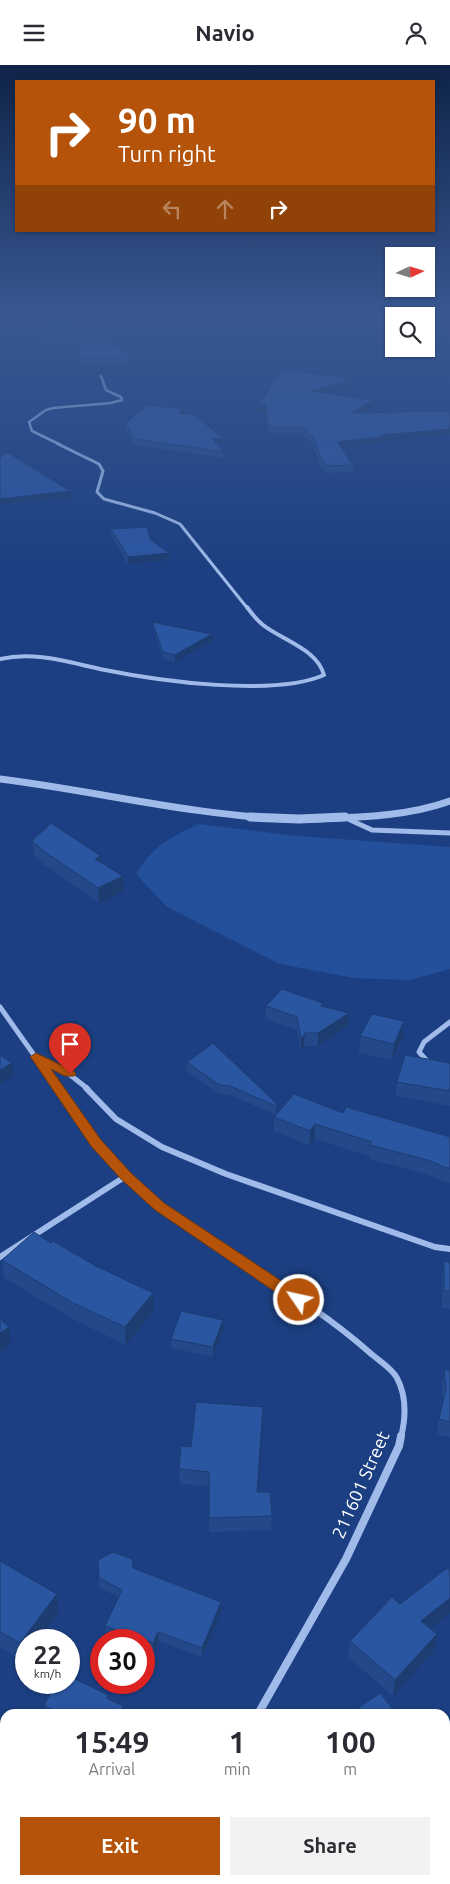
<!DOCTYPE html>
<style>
:root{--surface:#fff;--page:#f2f2f3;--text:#2b2b33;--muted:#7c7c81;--accent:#b45309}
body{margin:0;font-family:Ubuntu,sans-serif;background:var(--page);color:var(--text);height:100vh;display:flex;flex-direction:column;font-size:19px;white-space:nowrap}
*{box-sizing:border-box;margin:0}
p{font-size:16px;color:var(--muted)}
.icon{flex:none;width:28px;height:28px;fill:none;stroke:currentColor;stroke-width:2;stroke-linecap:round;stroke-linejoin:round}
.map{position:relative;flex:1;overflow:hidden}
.details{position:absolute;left:0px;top:1644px;width:450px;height:176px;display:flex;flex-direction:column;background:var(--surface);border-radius:15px 15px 0 0;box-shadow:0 1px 4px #0004}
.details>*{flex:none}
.guide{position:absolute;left:15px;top:15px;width:420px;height:152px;border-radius:0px;box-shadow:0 1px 4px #0004;background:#b45309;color:#fff;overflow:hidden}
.needle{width:32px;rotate:86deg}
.fabs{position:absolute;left:385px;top:182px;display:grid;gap:10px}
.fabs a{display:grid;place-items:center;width:50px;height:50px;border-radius:0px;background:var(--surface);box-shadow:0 1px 4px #0004;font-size:25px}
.speed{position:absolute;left:15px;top:1564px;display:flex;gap:10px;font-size:25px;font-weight:700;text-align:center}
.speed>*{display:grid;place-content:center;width:65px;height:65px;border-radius:50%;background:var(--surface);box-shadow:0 1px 4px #0004;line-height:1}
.speed small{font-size:12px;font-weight:400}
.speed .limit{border:8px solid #d22;background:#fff;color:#111}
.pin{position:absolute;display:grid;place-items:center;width:42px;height:42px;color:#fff;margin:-51px -21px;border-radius:50% 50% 50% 0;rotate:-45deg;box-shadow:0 0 5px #0007}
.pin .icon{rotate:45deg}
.me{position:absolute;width:55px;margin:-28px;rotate:304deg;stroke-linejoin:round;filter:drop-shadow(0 0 4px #0008)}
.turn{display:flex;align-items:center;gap:18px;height:105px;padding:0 20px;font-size:22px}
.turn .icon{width:65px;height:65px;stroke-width:2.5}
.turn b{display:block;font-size:35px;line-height:42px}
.lanes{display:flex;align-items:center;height:48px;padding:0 20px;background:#0003;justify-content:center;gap:25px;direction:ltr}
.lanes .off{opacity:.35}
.eta{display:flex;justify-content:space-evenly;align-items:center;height:85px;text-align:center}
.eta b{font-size:30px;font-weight:700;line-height:35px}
.cta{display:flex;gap:10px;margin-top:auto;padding:10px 20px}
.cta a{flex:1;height:58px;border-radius:0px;background:var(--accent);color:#fff;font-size:20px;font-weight:700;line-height:58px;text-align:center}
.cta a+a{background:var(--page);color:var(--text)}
header{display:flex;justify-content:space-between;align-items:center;height:65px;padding:0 20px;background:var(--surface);font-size:22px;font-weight:700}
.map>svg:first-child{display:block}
.green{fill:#24509b}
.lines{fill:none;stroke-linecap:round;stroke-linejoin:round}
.minor-far5{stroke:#a0bbea;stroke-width:2.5}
.minor-far4{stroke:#a0bbea;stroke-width:3}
.minor-far3{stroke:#a0bbea;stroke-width:4}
.minor-far2{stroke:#a0bbea;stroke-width:5}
.minor-far1{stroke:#a0bbea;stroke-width:6}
.minor{stroke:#a0bbea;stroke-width:8}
.tertiary-far1{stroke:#a0bbea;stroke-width:7}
.tertiary{stroke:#a0bbea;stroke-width:9}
.wall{fill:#24498a}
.shaded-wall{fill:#1d3c70}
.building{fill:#2a55a0;stroke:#1d3c70}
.route{fill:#b45309;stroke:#753606}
.labels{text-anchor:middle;stroke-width:5;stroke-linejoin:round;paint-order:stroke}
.near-street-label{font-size:18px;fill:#fff;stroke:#1b3f82}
</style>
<header><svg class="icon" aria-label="menu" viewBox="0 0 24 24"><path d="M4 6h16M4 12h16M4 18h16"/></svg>Navio<svg class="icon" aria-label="person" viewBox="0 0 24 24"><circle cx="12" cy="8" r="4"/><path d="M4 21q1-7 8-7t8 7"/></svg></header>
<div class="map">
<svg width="450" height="1819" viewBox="0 0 450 1819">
<rect width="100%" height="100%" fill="#1b3f82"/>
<path class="green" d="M199,759L297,771L450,782V904L410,915L354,913L280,899L167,842L136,809C155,779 168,774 199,759Z"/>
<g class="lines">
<path class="minor-far5" d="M61,380L32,366L29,357L46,345L53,343L111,338L122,335L121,332L106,325L101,311"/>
<path class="minor-far4" d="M58,379L99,399L103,406L97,427L104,434L155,448L180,459L248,544"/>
<path class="minor-far3" d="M0,594C37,586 70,598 105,605C159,616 274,632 324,610C317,584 282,575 263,560C257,555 252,549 247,542"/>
<path class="minor-far2" d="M348,754L372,765L450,768
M0,942L58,1024
M37,992L69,1009L88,1024
M429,998L419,987L424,977L450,957"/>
<path class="minor-far1" d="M57,1023C87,1066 118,1110 161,1143C228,1193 306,1231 369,1287C378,1295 392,1303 397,1313C407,1332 406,1352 401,1372
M86,1023L116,1054L162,1082L226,1109L435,1182L450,1184
M0,1192L126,1111"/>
<path class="minor" d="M258,1649L346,1494L399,1381L401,1371
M110,1819L115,1815"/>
<path class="tertiary-far1" d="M0,714C96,726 191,750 287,754
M310,754C358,752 405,752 450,736"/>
<path class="tertiary" d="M250,752L299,754L345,752"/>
</g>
<path class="wall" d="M48,253L132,293V298H77V293L82,276H42V271Z
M353,321L326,328L373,335V342L362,348L450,346V370L382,376V379L341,384L353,400V407L325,408L323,404H321L312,378L300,368H269L265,345L257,348L258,341Z
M184,344V349L223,379H217L224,387V393L134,380L125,364V359Z
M111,464L169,488V495L128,499L111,470Z
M152,557L212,576L175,597L163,594L153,563Z
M32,776L101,791V797L123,811L124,826L99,838L43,799L34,790Z
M266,941H323L349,948L348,961L318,981H304L301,987L297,965L265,954Z
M404,956L403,973L392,995L359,988L360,971Z
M187,997L277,1039L276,1050L230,1030L219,1029L187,1006Z
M450,998V1041L396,1031L397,1017Z
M343,1048L450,1072V1118L444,1117L429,1110L369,1094V1091L315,1074L309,1081L274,1066V1052Z
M2,1195L154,1245L126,1280L73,1254L4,1213Z
M444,1196L450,1197V1244L442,1243V1214Z
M223,1255V1264L213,1292L171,1283V1274Z
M444,1305H450V1372L437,1369L439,1354L443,1333L442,1319Z
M263,1342L258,1427L272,1451L271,1465L209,1467V1421L180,1419L179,1404L191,1382Z
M0,1496L59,1547L26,1575V1591L23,1596L0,1582Z
M133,1503L221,1547L202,1592L159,1576L154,1588L144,1584V1575H119L106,1570L105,1561L119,1532L99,1523V1513Z
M430,1564L434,1585L393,1631L348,1592L350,1576Z
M108,1630V1634L123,1641L124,1649H45L44,1640Z
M450,1724V1771L445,1766V1730Z
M225,1815H284L273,1817L274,1819H226Z"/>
<path class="shaded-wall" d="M353,314V321L311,332V326Z
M373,335V342L351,355L352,348Z
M265,339V345L257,348L258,341Z
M184,344V349L178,348Z
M450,364V370L382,376V379L336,384L337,377L382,370Z
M223,373V379L213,380V374Z
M70,426L71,432L0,440V434Z
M169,488V495L128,499V492Z
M212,569V576L175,597V590Z
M101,791V806L95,794Z
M123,811L124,826L99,838L98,823Z
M349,948L348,961L318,981V968Z
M404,956L403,973L392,995L394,979Z
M305,968L304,981L301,987V974Z
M12,998L14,1011L0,1019V1005Z
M277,1039V1048L276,1050V1041Z
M315,1059V1074L309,1081L310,1066Z
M153,1228L154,1245L126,1280L125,1262Z
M223,1255V1264L213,1292V1282Z
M9,1262L11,1279L0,1287V1268Z
M263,1342V1356L257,1442V1427Z
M57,1529L59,1547L38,1575H26V1591L23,1596L20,1578Z
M450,1533V1548L419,1573L421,1556Z
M221,1537V1547L202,1592V1583Z
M158,1567L159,1576L154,1588L153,1578Z
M437,1569L434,1585L393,1631L395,1615Z
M123,1641L124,1649H119Z"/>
<path class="building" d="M48,253H66L132,293H77L83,271H42Z
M283,305L353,314L311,326L373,335L352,348L450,346V364L382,370V372L337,377L353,400L325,401L324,397H322L313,371L300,362H269L265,339L258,341Z
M147,340L184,344L178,348L194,350L223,373L213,374L224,387L134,374L125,359Z
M7,387L70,426L0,434V393Z
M147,462L150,474L169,488L128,492L111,464Z
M152,557L212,569L175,590L163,587Z
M51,758L101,791L95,794L123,811L98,823L42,785L32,776Z
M282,924L323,938L321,941L349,948L318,968H305L301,974L297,952L266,941Z
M372,949L404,956L394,979L360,971Z
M213,978L277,1039L276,1041L230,1021L219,1020L187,997Z
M0,990L12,998L0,1005Z
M405,990L450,998V1026L397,1017Z
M294,1029L343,1048L346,1042L450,1072V1103H446L431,1096L370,1080L372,1077L315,1059L310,1066L274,1052Z
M34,1167L51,1178L53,1176L96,1201L153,1228L125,1262L71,1237L2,1195Z
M444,1196L450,1197V1226H444Z
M181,1246L223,1255L213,1282L171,1274Z
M0,1254L9,1262L0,1268Z
M444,1305H450V1357L439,1354L446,1323Z
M196,1337L263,1342L257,1427H270L272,1451L209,1453V1407L179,1404L181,1381L191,1382Z
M113,1487L132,1494L133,1503L221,1537L202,1583L158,1567L153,1578L105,1561L122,1525L99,1513L98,1495Z
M0,1496L57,1529L20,1578L0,1567Z
M447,1503L450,1505V1533L421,1556L437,1569L395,1615L350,1576L392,1532L400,1539Z
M69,1611L108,1630L106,1633L123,1641L119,1649H61L44,1640L57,1618H69Z
M380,1628L395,1647L393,1649H350Z
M450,1724V1760L445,1755V1730Z
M228,1815H273L274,1819H229Z"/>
<linearGradient id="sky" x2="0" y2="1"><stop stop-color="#0f2348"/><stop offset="0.5" stop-color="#395892"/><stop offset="1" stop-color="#395892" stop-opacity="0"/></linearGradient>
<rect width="450" height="508" fill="url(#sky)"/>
<path class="route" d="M36,988L74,1006L76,1009L74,1011H65L51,1004L101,1075L131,1108L164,1138L304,1231L306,1235L304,1239L299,1241L293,1239L155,1145L121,1114L91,1081L32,994L30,992Z"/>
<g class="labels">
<g class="near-street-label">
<text transform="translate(361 1420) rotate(-66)" y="6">211601 Street</text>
</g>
</g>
</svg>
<div class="fabs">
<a><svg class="needle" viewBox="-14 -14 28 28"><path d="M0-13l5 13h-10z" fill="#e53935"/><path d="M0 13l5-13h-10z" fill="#7c7c81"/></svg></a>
<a><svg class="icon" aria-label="search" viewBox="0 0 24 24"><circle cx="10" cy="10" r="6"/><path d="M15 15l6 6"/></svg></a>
</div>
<div class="speed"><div>22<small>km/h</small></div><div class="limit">30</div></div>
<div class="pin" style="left:70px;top:1009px;background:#d93025"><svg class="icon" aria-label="arrive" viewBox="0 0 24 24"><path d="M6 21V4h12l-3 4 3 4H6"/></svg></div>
<svg class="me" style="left:299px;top:1235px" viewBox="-20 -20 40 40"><circle r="17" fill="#b45309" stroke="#fff" stroke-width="3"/><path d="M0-11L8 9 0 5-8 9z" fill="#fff"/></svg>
<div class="guide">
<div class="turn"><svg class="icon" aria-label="right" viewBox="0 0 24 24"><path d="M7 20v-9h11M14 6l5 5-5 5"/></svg><div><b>90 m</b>Turn right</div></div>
<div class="lanes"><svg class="icon off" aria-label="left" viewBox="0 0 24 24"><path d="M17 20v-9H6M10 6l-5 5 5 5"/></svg><svg class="icon off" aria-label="ahead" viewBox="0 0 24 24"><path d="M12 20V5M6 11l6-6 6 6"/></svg><svg class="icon" aria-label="right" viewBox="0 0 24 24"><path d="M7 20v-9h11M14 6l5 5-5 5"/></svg></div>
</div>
<section class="details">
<div class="eta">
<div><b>15:49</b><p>Arrival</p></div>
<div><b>1</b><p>min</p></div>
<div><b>100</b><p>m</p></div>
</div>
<div class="cta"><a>Exit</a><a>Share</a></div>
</section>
</div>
